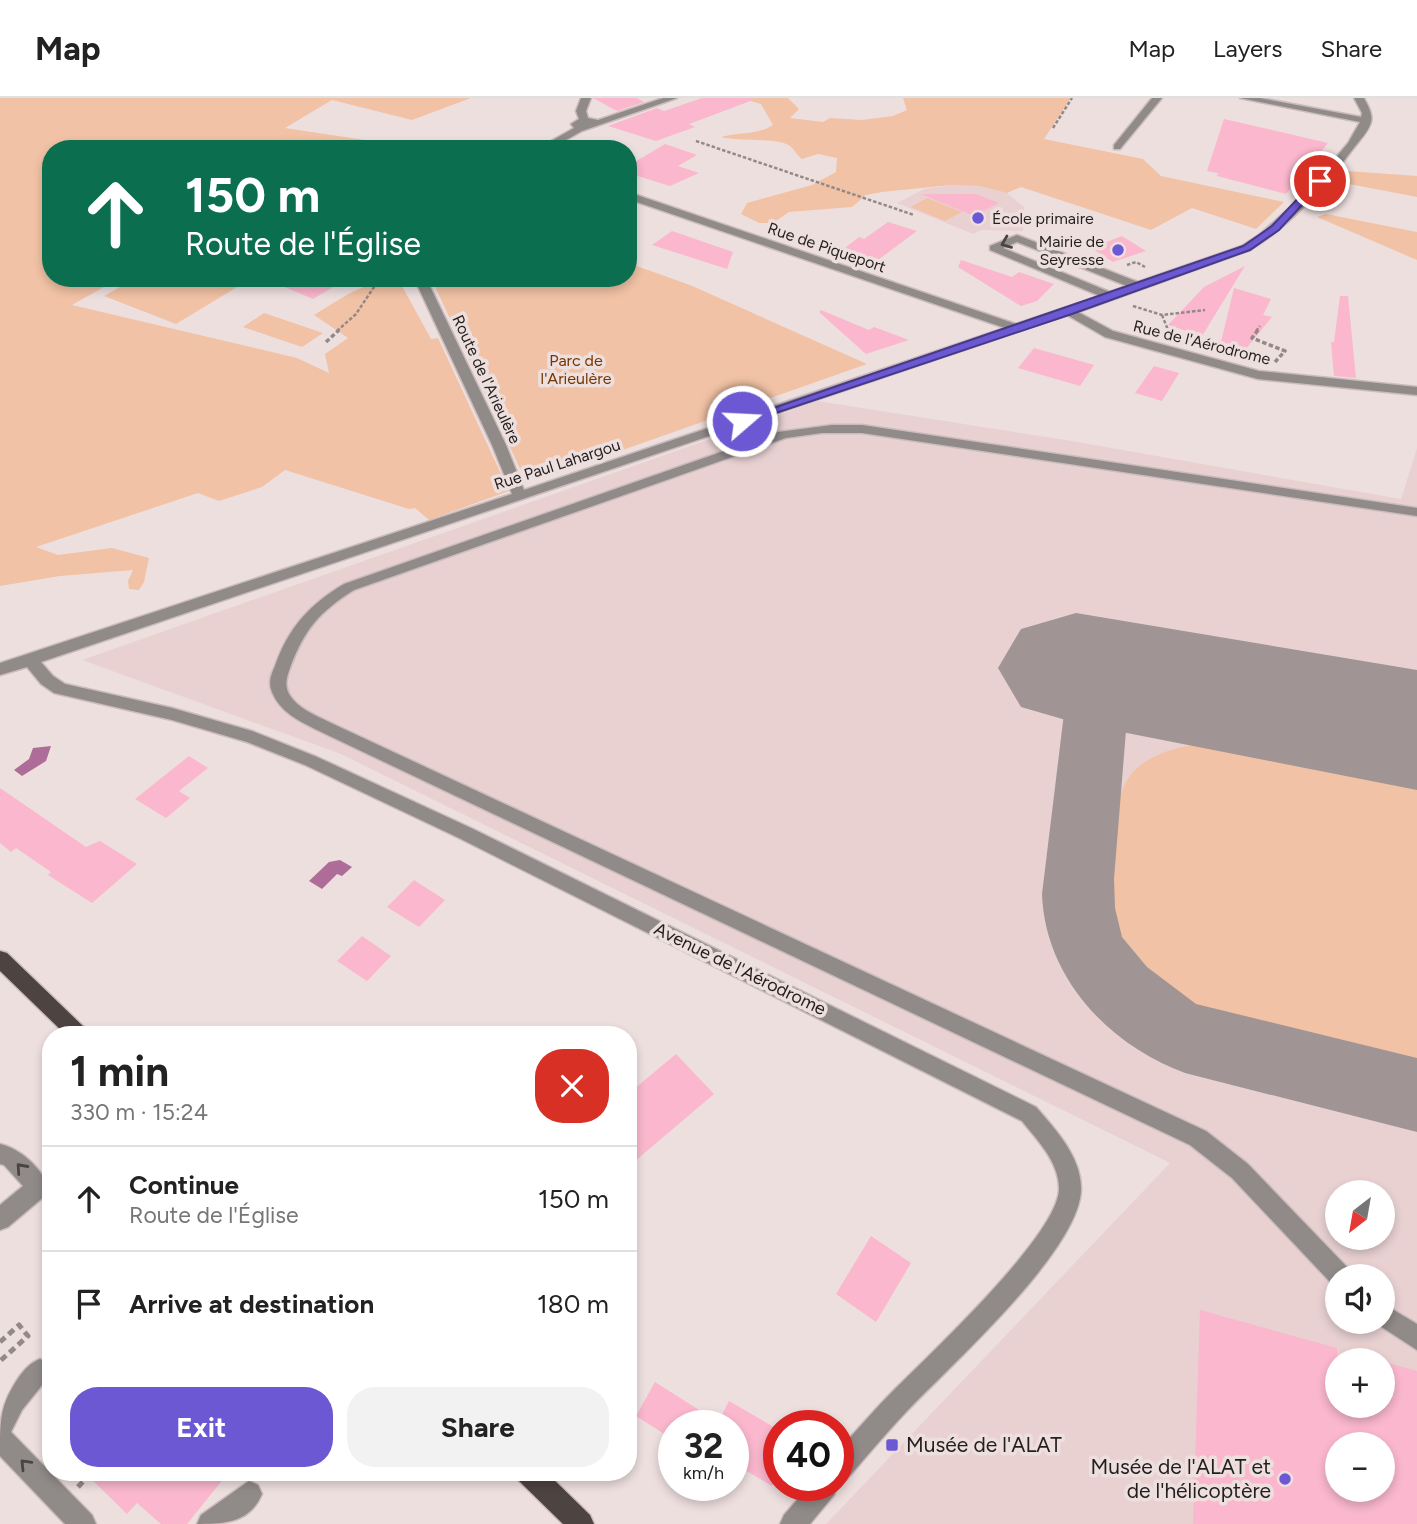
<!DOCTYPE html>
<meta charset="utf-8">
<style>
:root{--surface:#fff;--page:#f2f2f2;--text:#222;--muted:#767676;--line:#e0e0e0;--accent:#6b58d2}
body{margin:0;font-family:Figtree,sans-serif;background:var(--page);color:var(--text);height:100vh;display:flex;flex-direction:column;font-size:26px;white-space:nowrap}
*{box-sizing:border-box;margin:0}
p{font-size:23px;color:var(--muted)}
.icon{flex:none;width:38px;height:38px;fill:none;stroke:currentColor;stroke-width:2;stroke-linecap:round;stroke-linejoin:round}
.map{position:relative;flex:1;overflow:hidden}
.panel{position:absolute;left:42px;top:928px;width:595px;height:455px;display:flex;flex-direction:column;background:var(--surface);border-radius:28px;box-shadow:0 4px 10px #0003}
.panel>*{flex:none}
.guide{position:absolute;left:42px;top:42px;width:595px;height:147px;border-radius:28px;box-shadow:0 4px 10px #0003;background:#0b6e4f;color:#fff;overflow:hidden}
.needle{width:46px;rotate:211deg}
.controls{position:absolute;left:1325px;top:1082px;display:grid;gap:14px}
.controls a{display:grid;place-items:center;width:70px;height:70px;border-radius:50%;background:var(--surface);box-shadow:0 4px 10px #0003;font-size:35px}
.speed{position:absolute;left:658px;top:1312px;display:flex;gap:14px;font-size:35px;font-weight:700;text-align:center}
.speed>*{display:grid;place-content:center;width:91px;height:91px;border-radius:50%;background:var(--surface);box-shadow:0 4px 10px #0003;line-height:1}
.speed small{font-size:18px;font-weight:400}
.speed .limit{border:10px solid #d22;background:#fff;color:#111}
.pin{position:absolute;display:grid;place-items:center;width:60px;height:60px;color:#fff;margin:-30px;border:4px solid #fff;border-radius:50%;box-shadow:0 2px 7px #0007}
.me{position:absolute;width:77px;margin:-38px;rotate:71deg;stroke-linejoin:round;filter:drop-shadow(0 0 5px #0008)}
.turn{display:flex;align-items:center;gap:24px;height:147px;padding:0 28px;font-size:32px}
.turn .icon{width:91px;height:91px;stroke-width:2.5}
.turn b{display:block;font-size:49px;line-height:60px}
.round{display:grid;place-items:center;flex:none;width:74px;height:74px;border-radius:28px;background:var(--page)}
.head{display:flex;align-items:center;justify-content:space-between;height:119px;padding:0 28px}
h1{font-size:42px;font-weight:700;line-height:52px}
.cta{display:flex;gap:14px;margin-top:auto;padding:14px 28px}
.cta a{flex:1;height:80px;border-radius:28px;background:var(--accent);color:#fff;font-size:28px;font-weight:700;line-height:80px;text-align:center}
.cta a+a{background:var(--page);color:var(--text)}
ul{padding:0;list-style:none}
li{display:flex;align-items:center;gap:21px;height:105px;padding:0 28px;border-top:2px solid var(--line)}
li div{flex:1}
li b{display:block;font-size:26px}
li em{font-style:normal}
header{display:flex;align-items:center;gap:42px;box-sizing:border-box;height:98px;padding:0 35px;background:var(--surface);border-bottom:2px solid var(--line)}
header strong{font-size:33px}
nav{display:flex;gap:38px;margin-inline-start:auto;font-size:24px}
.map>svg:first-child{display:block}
.built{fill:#e9d1d2;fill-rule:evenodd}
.green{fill:#f1c2a5}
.water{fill:#ae6c98}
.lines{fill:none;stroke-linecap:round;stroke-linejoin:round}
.taxiway{fill:#a09494;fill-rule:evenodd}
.runway{fill:#a09494;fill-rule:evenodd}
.building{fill:#fab7cd;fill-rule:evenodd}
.minor-casing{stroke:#cabcbc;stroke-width:3}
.major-casing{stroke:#cabcbc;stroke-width:3}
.path-far2{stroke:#948989;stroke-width:2.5;stroke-dasharray:3.5 2;stroke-linecap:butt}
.path-far1{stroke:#948989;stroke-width:3.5;stroke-dasharray:4.5 2.5;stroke-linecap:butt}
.path{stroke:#948989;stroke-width:5;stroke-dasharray:7 4.5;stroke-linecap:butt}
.minor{fill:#908a88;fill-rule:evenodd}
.major{fill:#4d4341;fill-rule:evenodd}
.oneway{stroke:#4a4444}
.route{fill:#6b58d2;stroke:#463988;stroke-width:2}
.poi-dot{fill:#6b58d2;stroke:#eedfdf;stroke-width:2.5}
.labels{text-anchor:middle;stroke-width:7;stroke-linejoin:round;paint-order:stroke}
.far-poi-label{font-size:16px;fill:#241f1f;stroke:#eedfdf;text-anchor:start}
.far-street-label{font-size:16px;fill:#241f1f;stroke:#eedfdf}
.far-park-label{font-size:16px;fill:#753700;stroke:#eedfdf}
.street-label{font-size:18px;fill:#241f1f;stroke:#eedfdf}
.near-poi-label{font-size:21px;fill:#241f1f;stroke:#eedfdf;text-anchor:start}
</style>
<header>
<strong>Map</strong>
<nav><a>Map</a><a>Layers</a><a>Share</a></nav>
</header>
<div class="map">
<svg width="1417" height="1426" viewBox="0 0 1417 1426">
<rect width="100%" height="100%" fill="#eedfdf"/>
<path class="built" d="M951,87L979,88L1007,95L1024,109L1023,133L982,132L973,136L897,105L924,91Z
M818,303L1066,342L1401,401L1417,350V1426H826L1170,1065L341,656L82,562ZM1337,1094H1382V1139H1337ZM1337,1178H1382V1223H1337ZM1337,1262H1382V1307H1337ZM1337,1346H1382V1391H1337Z"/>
<path class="green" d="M0,0H471L412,22L332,2L285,30L425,51H51V180H120L72,207L297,260L329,275L325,256L348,240L314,217C345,198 369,180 407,180L408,184L402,188L431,241L438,240L509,393L429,422L415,410L409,411L285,372L262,389L219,403L198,395L36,449L58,457L112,450L149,460L144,484L139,492L129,491L128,483L133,472L60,478L0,488Z
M740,0H788L799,11L790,20L823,24L830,20L862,22L893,18L907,12L903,0H1071L1044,41L1143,61L1161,78L1284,104L1256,131L1192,110L1151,132L1021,89L1007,95L979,88L951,87L882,94L866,97L852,109L789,114L773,125H759L741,116L747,105L812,87L836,74L837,60L818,56L802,61C797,57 794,51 790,48C778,39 739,44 721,39C739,34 758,37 773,27L761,6Z
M1347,73L1417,78V99L1344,85Z
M927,100L962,114L945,123L911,109Z
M1326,116L1417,134V162L1317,119Z
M628,165L690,187L867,266L540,381L523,377L431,180H628Z
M136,180H252L176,226L104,198Z
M264,215L323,235L302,249L243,229Z
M1198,646L1417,686V969L1215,922C1173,906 1134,880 1115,838C1103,813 1112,727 1120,700C1123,689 1127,680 1135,672C1153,655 1175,650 1198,646Z"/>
<path class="water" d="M51,648L46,663L22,678L14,672L29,661L33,650Z
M340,762L352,769L342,778L337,776L322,791L309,783L329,764Z"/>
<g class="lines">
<path class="taxiway" d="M1135,561L1165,564L1228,580L1237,596L1228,612L1206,619L1149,606L1128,608L1114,781L1115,810L1122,839L1147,869L1196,906L1417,960V1034L1185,975C1109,947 1045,880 1042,796L1066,599C1083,571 1103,565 1135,561Z"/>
<path class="runway" d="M1076,515L1417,572V692L1076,625L1021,609L998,570L1021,531Z"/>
</g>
<path class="building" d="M593,0H637L644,4L617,13Z
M702,0H752L753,2L689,26L695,29L656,43L608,28L657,10L664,13Z
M1224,21L1328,45L1286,96L1217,78L1218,75L1207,73Z
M665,46L697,57L678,68L699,75L670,88L628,75V68Z
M921,96H976L999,105L974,118Z
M888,124L917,133L874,165L840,154L859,139L864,141Z
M672,133L733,154L727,171L652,147Z
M1122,138L1146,153L1113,164L1091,150Z
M961,162L1012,179L1019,174L1054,186L1037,203L1021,208L958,169Z
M1245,168L1202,238L1168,227L1204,189Z
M263,180H348L313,201Z
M1234,190L1271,201L1263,217L1272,219L1245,252L1221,244Z
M1340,198H1348L1356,280L1334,278L1331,244H1334Z
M821,212L869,232L874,229L909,242L866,256L819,214Z
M1034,250L1094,267L1080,288L1018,270Z
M1154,268L1179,275L1162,303L1135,295Z
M189,658L208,670L179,693L190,700L166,720L135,701Z
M0,690L86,749L100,743L137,766L92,805L48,777L51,774L16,750L11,754L0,745Z
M414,782L445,802L419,829L387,809Z
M362,838L391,858L367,883L337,863Z
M676,956L714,996L628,1069V996Z
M871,1138L911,1165L876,1224L836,1196Z
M1200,1212L1337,1250V1307H1382V1263L1417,1273V1426H1193ZM1337,1346H1382V1391H1337Z
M655,1284L718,1324L729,1303L779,1332V1374L772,1388L733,1365V1328H674L669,1339L636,1318Z
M84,1374H229L187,1426H161L137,1405L127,1416Z"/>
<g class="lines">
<defs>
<path id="minor" d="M581,0H591L586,13L588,20L598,22L663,0H677L582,33L550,51H537L574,30L571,26L579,21L576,13Z
M1152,0H1162L1120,51H1114V47Z
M1240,0H1260L1361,19L1362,15L1354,0H1364C1368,8 1373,16 1371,24C1369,33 1359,43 1353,51C1324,90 1292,126 1250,152L1078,214L1113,233L1259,273L1417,289V297L1258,281L1105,239L1067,217L41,564L53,578L65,586L172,610L252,633L317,659L471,730L1036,1009C1056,1032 1082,1060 1081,1092C1079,1153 950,1268 907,1313C886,1335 867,1358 847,1381L838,1384V1353C856,1333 874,1312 893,1293C928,1258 1057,1138 1059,1092C1060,1065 1038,1043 1022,1023L459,740L305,667L247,644L172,622L54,595L41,586L27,569L0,577V565L512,396L492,347L414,180H426L506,347L524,392L1005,230L628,101V94L1016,226L1100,198L990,152V148L1017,137L1138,184L1242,148L1259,137L1306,95L1348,45L1360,24ZM1017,144L1127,188L1110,194L1003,150Z
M832,327H862L1417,410V418L862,335H822L786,340L354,492C319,514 304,532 290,570C287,579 284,586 289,596C297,610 315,617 329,624L1206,1033L1248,1066L1348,1170L1351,1178H1337V1188L1332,1186L1232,1080L1190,1047L317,632C299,623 280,614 272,594C268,584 271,577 275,568C288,530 310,506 344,486L778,334Z
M0,1046C21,1051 40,1069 49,1089L46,1097L8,1129L0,1132V1107L23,1088L4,1067L0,1066Z
M1382,1205L1417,1226V1252L1374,1224L1382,1223Z
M40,1261L48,1265L51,1276L22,1312L11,1334L92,1417L96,1426H65L0,1358C0,1321 0,1307 19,1279C25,1271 30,1265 40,1261Z
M249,1383L258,1387L262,1396C250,1425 224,1426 197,1426L201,1417Z
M809,1388H838L834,1397L810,1426H780L784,1417Z"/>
<path id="major" d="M0,853L7,855L85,930L88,936H65L0,873Z
M515,1374H546L590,1417L594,1426H563L519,1383Z"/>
</defs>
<use href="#minor" class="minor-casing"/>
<use href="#major" class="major-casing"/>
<path class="path-far2" d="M1053,30L1072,0
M696,43L914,117
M1127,167L1136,164L1145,169
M1133,208L1162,217L1205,212
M1162,217L1168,232L1172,233
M337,233L356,216L380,180
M1256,233L1260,228"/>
<path class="path-far1" d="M1168,232L1180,236
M1258,232L1252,240L1285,253L1275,264
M326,244L339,232"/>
<path class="path" d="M0,1244L19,1227L28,1238L0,1263
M78,1389L88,1378"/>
<use href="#minor" class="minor"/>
<use href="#major" class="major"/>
</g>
<defs><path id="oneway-chevron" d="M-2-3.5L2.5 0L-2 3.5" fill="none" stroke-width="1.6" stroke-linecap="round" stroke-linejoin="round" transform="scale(1.75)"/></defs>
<g class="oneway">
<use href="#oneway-chevron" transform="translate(1006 145) rotate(158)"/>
<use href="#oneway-chevron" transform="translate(21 1070) rotate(-132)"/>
<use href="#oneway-chevron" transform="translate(25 1366) rotate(-134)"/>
</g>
<path class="route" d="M1316,81L1324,83L1279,132L1250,152L1072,216L746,325L736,323L1243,148L1272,128Z"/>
<g class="poi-dot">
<circle cx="978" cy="120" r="7"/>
<circle cx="1118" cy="152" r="7"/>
<rect x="885" y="1340" width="14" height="14" rx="3.5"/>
<circle cx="1285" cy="1381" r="7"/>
</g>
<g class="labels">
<g class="far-poi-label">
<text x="992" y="126">École primaire</text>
<text x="1104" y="149" text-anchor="end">Mairie de<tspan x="1104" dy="18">Seyresse</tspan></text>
</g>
<g class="far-street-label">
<text transform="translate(827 149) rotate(19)" y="6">Rue de Piqueport</text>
<text transform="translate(1202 244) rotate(14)" y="6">Rue de l'Aérodrome</text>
<text transform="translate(487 281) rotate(65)" y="6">Route de l'Arieulère</text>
<text transform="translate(557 366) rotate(-18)" y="6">Rue Paul Lahargou</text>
</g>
<g class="far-park-label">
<text x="576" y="268">Parc de<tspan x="576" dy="18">l'Arieulère</tspan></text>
</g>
<g class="street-label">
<text transform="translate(740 871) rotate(26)" y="6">Avenue de l'Aérodrome</text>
</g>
<g class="near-poi-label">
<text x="906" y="1354">Musée de l'ALAT</text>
<text x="1271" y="1376" text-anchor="end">Musée de l'ALAT et<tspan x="1271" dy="24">de l'hélicoptère</tspan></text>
</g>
</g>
</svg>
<div class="controls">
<a><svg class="needle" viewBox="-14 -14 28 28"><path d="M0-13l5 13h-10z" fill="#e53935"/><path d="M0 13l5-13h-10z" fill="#767676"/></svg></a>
<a><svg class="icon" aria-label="sound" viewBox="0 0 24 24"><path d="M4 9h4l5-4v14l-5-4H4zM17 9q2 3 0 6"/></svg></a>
<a>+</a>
<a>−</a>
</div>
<div class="speed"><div>32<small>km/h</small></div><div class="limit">40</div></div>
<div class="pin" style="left:1320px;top:83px;background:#d93025"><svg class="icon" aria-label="arrive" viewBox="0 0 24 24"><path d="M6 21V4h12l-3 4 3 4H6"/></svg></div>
<svg class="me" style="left:742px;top:323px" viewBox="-20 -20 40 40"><circle r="17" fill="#6b58d2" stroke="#fff" stroke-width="3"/><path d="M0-11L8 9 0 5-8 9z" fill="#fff"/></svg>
<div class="guide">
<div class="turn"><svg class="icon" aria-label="ahead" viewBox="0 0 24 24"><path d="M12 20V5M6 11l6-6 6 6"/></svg><div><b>150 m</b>Route de l'Église</div></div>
</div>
<section class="panel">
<div class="head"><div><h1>1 min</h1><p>330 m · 15:24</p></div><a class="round" style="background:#d93025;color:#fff"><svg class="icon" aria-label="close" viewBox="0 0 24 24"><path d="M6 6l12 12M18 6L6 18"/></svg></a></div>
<ul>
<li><svg class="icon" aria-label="ahead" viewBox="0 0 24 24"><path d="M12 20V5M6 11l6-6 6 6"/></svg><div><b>Continue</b><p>Route de l'Église</p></div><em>150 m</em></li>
<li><svg class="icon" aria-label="arrive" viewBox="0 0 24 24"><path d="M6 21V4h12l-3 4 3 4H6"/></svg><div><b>Arrive at destination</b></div><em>180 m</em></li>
</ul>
<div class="cta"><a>Exit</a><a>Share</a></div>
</section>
</div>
